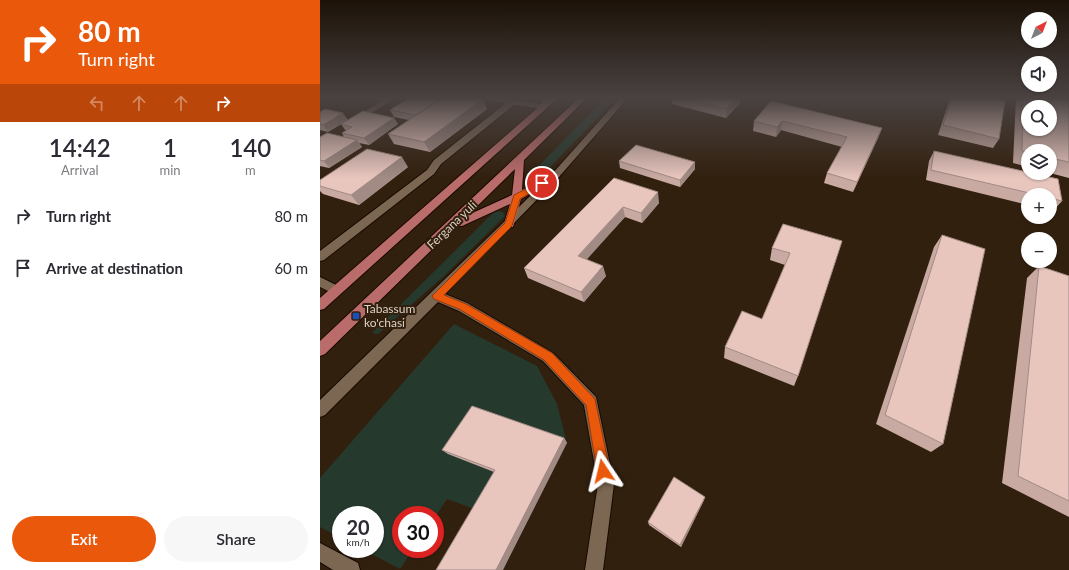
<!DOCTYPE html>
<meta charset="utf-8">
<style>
:root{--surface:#fff;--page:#f7f7f7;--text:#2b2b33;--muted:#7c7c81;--accent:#ea580c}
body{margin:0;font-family:Lato,sans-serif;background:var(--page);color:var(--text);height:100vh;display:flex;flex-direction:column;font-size:15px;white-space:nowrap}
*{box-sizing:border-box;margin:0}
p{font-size:13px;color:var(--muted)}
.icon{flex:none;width:22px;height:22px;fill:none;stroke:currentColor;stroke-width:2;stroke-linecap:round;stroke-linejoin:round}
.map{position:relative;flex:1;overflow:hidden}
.side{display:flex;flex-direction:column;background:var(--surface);width:320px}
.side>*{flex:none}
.hud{background:#ea580c;color:#fff;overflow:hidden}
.needle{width:26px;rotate:42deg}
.fabs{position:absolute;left:701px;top:12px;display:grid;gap:8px}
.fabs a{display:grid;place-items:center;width:36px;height:36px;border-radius:50%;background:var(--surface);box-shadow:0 1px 3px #0004;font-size:20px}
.speed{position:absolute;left:12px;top:506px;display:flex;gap:8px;font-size:20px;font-weight:700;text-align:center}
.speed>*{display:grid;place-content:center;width:52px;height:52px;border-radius:50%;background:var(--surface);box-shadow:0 1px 3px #0004;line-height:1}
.speed small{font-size:10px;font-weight:400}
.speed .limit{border:6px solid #d22;background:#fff;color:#111}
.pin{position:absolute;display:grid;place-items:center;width:34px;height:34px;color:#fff;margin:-17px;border:2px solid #fff;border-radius:50%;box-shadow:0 1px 4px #0007}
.me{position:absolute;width:44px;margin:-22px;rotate:350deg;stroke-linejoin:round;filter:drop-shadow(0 0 3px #0008)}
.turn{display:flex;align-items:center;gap:14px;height:84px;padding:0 12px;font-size:18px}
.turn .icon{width:52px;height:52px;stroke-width:2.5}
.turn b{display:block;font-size:28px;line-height:34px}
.lanes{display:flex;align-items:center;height:38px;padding:0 12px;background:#0003;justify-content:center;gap:20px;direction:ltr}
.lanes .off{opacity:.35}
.eta{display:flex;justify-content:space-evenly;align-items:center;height:68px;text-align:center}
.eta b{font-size:24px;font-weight:600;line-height:28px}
.action{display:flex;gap:8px;margin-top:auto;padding:8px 12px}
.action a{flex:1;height:46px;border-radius:24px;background:var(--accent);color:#fff;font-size:16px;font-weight:600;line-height:46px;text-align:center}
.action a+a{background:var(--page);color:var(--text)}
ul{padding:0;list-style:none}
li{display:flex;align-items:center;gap:12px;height:52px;padding:0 12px}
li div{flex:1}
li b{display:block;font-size:15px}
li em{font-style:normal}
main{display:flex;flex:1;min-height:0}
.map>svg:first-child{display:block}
.green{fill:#26392d}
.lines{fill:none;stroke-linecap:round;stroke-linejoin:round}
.minor-casing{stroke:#190900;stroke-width:2}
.major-casing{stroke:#190900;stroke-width:2}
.minor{fill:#7c6753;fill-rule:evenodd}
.major{fill:#ba6c6a;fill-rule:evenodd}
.wall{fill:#c8aaa3}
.shaded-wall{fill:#a28b85}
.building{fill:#e8c6be;stroke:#a28b85;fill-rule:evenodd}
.route{fill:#ea580c;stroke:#983908}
.transit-dot{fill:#1a4fb4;stroke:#32200e;stroke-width:1.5}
.labels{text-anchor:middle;stroke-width:4;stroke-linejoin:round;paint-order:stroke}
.street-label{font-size:12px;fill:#ddd1c6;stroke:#32200e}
.poi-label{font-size:12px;fill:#ddd1c6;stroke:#32200e;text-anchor:start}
</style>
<main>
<section class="side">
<div class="hud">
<div class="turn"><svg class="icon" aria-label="right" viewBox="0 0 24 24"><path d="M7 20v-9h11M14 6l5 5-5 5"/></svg><div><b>80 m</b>Turn right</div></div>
<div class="lanes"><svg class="icon off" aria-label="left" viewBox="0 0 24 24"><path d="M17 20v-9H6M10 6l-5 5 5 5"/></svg><svg class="icon off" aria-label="ahead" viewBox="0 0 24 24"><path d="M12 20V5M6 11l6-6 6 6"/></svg><svg class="icon off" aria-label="ahead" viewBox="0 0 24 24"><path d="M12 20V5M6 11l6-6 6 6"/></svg><svg class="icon" aria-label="right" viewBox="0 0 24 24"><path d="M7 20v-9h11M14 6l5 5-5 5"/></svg></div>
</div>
<div class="eta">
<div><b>14:42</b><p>Arrival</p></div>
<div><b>1</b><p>min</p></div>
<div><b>140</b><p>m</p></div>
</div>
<ul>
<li><svg class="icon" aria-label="right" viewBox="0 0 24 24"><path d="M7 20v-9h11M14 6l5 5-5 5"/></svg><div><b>Turn right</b></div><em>80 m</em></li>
<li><svg class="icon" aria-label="arrive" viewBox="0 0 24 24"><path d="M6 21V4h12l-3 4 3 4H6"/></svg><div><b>Arrive at destination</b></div><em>60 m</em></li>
</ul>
<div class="action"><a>Exit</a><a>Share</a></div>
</section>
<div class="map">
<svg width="749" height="570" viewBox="0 0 749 570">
<rect width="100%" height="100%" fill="#32200e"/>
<path class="green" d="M285,98H296L218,180L212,183L207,182V178Z
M179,211L183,212L185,216L124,276L58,334L52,333L173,213Z
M134,324L217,366L237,404L247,443L158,411L181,474L160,511L127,499L115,517V515H81V549H93L80,569L42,549H55V515H21V538L0,527V478Z"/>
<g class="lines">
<defs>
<path id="minor" d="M66,98H76L42,119H36L35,117Z
M163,98H181L221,104L225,98H233L226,109H223L194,105L121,164L114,174L4,260L0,261V251L107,170L114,160L186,103L167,100Z
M300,98H308L238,178L125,294L147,303L233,353L276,397L294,484L283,570H265L278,484L264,405L223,361L139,311L118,302L5,415L0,417V400L185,221L232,174Z
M0,277L20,287L22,290L20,293L16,295L0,287Z
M0,543L38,563L40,570H13L0,562Z"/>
<path id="major" d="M229,98H238L4,309L0,310V298Z
M259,98H267L204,160L202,190L232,174H238L240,176L201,199L193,227H185L184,224L190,204L142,226H136L5,354L0,356V341ZM195,169L192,195L148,215Z"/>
</defs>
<use href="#minor" class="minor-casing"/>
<use href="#major" class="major-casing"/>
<use href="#minor" class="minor"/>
<use href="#major" class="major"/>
</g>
<path class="wall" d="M54,98H66L64,100Z
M351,98H416L420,103L406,118L352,104Z
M576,98H585L584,100Z
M630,98H672L679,139L673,148L618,135Z
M696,98H749V178L730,173V151H708V167L693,163Z
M163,99L167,109L110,152L74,144L68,134L89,120L74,117L70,110Z
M451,101L562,128L558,138L533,192L504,183L507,173L522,147L461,130L456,137L433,131L434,121Z
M0,112L28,120L8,132L0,130Z
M74,118L78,124L49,145L39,143L42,147L9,168L0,166V137H24L22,133L26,131L21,124Z
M614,151L738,179L742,201L733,211L730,210V195H708V205L606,180L609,161Z
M299,161L375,169L360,187L300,168Z
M88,167L39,205L3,194L0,191V180Z
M294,178L339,203L322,223L305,217L266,259L286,276L264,302L208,278L204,268Z
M622,235L623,444L611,452L556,424L614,247Z
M522,241L478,376L474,386L404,358L405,347L442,319L465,265L450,260L452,248Z
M719,266L749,276V517L682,483L707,278Z
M244,438L247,443L174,472L128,454L122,450Z
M384,500L361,547L329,525L328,522Z"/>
<path class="shaded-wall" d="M416,98H420V103L406,118V109Z
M163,99L167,109L110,152L104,142Z
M23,113L28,120L8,132L3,125Z
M74,118L78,124L49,145L44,138Z
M462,121L461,130L456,137L457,127Z
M562,128L558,138L533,192L537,182Z
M37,140L42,147L9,168L4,161Z
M82,157L88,167L39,205L31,195Z
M375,162V169L360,187V180Z
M338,192L339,203L322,223L321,213Z
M303,207L305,217L261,266L258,256Z
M283,266L286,276L264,302L261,292Z
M244,438L247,443L183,570H176Z
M385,497L384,500L361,547L360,545Z"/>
<path class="building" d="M89,98H122L96,115L70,110Z
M122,98H157L163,99L104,142L68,134Z
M365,98H416L406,109Z
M632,98H672L685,101L679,139L623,125Z
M703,98H749V162L730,158V151H708V152L702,151ZM708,107H730V129H708Z
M451,101L562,128L537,182L507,173L527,137L462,121L457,127L434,121Z
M5,109L23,113L3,125L0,124V112Z
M43,111L74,118L44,138L22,133L32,127L21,124Z
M7,133L37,140L4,161L0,160V137Z
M316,145L375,162L360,180L299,161Z
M47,149L82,157L31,195L0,186V180Z
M614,151L738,179L742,201L730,198V195H718L611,170Z
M294,178L338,192L321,213L303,207L258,256L283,266L261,292L204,268Z
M463,224L522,241L478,376L405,347L422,311L442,319L470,253L452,248Z
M622,235L665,249L623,444L565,415Z
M719,266L749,276V501L698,476Z
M152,406L244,438L176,570H116L175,470L122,450Z
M354,477L385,497L360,545L328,522Z"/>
<linearGradient id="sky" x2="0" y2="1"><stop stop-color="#1c1208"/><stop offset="0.55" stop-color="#494241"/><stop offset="1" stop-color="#494241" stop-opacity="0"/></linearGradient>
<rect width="749" height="178" fill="url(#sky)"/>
<path class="route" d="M222,181L225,182V185L200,199L192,226L124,295L146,304L232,353L275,399L290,471L288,475L283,477L279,475L277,471L266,405L224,360L139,309L114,299L112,296L185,223L194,195Z"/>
<rect class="transit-dot" x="32" y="312" width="8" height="8" rx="2"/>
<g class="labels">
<g class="street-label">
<text transform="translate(132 225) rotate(-44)" y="4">Fergana yuli</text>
</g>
<g class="poi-label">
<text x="44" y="313">Tabassum<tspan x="44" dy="14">ko'chasi</tspan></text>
</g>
</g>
</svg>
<div class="fabs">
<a><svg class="needle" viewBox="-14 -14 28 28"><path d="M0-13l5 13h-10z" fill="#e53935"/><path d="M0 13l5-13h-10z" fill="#7c7c81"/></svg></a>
<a><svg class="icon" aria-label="sound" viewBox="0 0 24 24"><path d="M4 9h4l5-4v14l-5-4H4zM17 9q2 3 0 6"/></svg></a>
<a><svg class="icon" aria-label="search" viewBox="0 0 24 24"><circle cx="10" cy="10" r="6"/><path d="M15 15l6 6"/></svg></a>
<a><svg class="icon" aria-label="layers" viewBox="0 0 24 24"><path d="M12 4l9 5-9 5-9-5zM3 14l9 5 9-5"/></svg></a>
<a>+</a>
<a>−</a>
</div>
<div class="speed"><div>20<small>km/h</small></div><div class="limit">30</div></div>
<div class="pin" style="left:222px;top:183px;background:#d93025"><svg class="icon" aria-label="arrive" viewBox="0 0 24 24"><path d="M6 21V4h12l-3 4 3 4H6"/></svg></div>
<svg class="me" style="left:283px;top:471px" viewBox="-20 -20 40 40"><path d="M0-17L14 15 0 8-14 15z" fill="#ea580c" stroke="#fff" stroke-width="4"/></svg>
</div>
</main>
